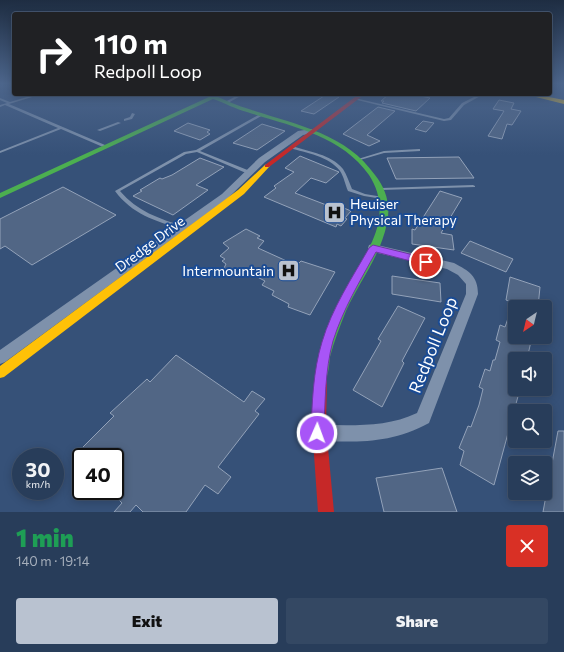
<!DOCTYPE html>
<meta charset="utf-8">
<style>
:root{--surface:#283d5a;--page:#344863;--text:#f1f3f6;--muted:#a5aebb;--line:#445670;--accent:#b9c2d0}
body{margin:0;font-family:Commissioner,sans-serif;background:var(--page);color:var(--text);height:100vh;display:flex;flex-direction:column;font-size:15px;white-space:nowrap}
*{box-sizing:border-box;margin:0}
p{font-size:13px;color:var(--muted)}
.icon{flex:none;width:22px;height:22px;fill:none;stroke:currentColor;stroke-width:2;stroke-linecap:round;stroke-linejoin:round}
.map{position:relative;height:512px;overflow:hidden}
.panel{display:flex;flex-direction:column;background:var(--surface);flex:1}
.panel>*{flex:none}
.banner{position:absolute;left:12px;top:12px;width:540px;height:84px;border-radius:4px;box-shadow:0 2px 10px #0003,0 0 0 1px var(--line);background:#202124;color:#fff;overflow:hidden}
.needle{width:26px;rotate:215deg}
.buttons{position:absolute;left:508px;top:300px;display:grid;gap:8px}
.buttons a{display:grid;place-items:center;width:44px;height:44px;border-radius:4px;background:var(--surface);box-shadow:0 2px 10px #0003,0 0 0 1px var(--line);font-size:20px}
.speed{position:absolute;left:12px;top:448px;display:flex;gap:8px;font-size:20px;font-weight:700;text-align:center}
.speed>*{display:grid;place-content:center;width:52px;height:52px;border-radius:50%;background:var(--surface);box-shadow:0 2px 10px #0003,0 0 0 1px var(--line);line-height:1}
.speed small{font-size:10px;font-weight:400}
.speed .limit{border:2px solid #111;border-radius:6px;background:#fff;color:#111}
.pin{position:absolute;display:grid;place-items:center;width:34px;height:34px;color:#fff;margin:-17px;border:2px solid #fff;border-radius:50%;box-shadow:0 1px 4px #0007}
.me{position:absolute;width:44px;margin:-22px;rotate:2deg;stroke-linejoin:round;filter:drop-shadow(0 0 3px #0008)}
.turn{display:flex;align-items:center;gap:14px;height:84px;padding:0 16px;font-size:18px}
.turn .icon{width:52px;height:52px;stroke-width:2.5}
.turn b{display:block;font-size:28px;line-height:34px}
.round{display:grid;place-items:center;flex:none;width:42px;height:42px;border-radius:4px;background:var(--page)}
.overview{display:flex;align-items:center;justify-content:space-between;height:68px;padding:0 16px}
h1{font-size:24px;font-weight:800;line-height:30px;color:#1e9e55}
.primary-button{display:flex;gap:8px;margin-top:auto;padding:8px 16px}
.primary-button a{flex:1;height:46px;border-radius:4px;background:var(--accent);color:#111;font-size:16px;font-weight:800;line-height:46px;text-align:center}
.primary-button a+a{background:var(--page);color:var(--text)}
.map>svg:first-child{display:block}
.building{fill:#516685;stroke:#93a2b9}
.lines{fill:none;stroke-linecap:round;stroke-linejoin:round}
.lane{fill:#7e91ab;fill-rule:evenodd}
.street{fill:#7e91ab;fill-rule:evenodd}
.fast{fill:#4caf50;fill-rule:evenodd}
.slow{fill:#ffc107;fill-rule:evenodd}
.jam{fill:#c62828;fill-rule:evenodd}
.route{fill:#a855f7;stroke:#6d37a1}
.labels{text-anchor:middle;stroke-width:4;stroke-linejoin:round;paint-order:stroke}
.poi-label{font-size:14px;fill:#fff;stroke:#1a4b94;text-anchor:start}
.street-label{font-size:14px;fill:#fff;stroke:#1a4b94}
.near-street-label{font-size:17px;fill:#fff;stroke:#1a4b94}
</style>
<div class="map">
<svg width="564" height="512" viewBox="0 0 564 512">
<rect width="100%" height="100%" fill="#365178"/>
<path class="building" d="M327,94L339,97L314,114L301,111Z
M389,94H411L430,98L416,111L382,103L384,101H381Z
M499,100L514,103L511,109L521,111L512,125L507,124L502,139L488,136L504,111L493,109Z
M378,107L395,111L367,135L380,141L369,146L343,134Z
M423,121L434,123L426,132L415,129Z
M188,123L210,130L207,132L210,134L200,140L174,131Z
M262,124L285,131L257,150L233,143Z
M300,156L339,172L326,183L311,178L295,193L329,206L332,203L351,211L345,218L347,219L341,226L337,224L336,227L264,197L276,188L274,186L294,172L285,168Z
M459,157L474,178L396,179L387,158Z
M200,158L224,167L196,185L208,190L173,215L133,196L142,191L140,190L160,178L162,179L172,175Z
M63,187L116,215L32,265L5,246L0,249V219Z
M440,191L462,198L441,233L452,235L454,250L412,244V229L415,230Z
M246,229L260,236L257,238L264,241L258,248L291,263L292,262L298,264L301,261L335,272L310,315L288,307L289,304L272,295L274,291L262,285L265,281L242,269L237,274L224,268L226,264L222,261L225,259L220,256L229,248L223,243Z
M470,241L513,259L506,272L461,253Z
M392,276L440,283L441,302L392,294Z
M510,277L540,287L538,307H515V337H532L527,359H515V389H520L494,485L460,465L464,451L459,448L468,426L471,427L479,405L483,389L479,387L485,369L490,371L493,360H495L500,342L496,340L500,325L505,327L512,307L511,302L506,300Z
M398,306L425,318L402,361L404,363L382,407L353,390L381,341L378,339Z
M176,355L244,402L252,391L265,399L255,411L259,414L218,467L231,477L218,494L205,485L186,512H143L136,505L130,512H114L122,503L111,492L115,491V457H86L79,451L114,416L110,413L147,379L150,382Z
M558,431H564V512H543Z
M442,468L457,512H384L376,478Z"/>
<g class="lines">
<path class="lane" d="M37,94H42L9,104L105,145V147H103L61,129L0,153V151L58,128L5,105L0,107V105L7,103L0,100V98L10,102Z
M202,94H207L213,96L211,97Z
M240,94H244L228,103L225,102Z
M480,94H484L464,105L451,120L444,121L353,99L355,98L444,119L449,118L462,103Z
M132,113L135,114L132,119L124,121V119L130,117Z
M260,114L263,115L200,151L250,171V173H246L197,152L186,154L120,191C137,211 159,219 184,226L185,227L184,228L182,229C155,221 132,214 115,191L184,152L196,150Z
M118,122L121,123L100,131L97,130Z
M290,146H292C309,152 331,154 343,169C347,175 349,182 352,189L365,194L383,197L385,198L383,199L364,196L348,191C345,184 344,177 340,171C329,156 306,153 290,148Z
M419,149H420V151L384,153L360,160L358,159L384,151Z
M473,185L475,186V187L381,190L379,189L381,188Z"/>
<path class="street" d="M311,129L315,131L314,133L303,135L265,162L228,198L5,362L0,364V350L222,194L259,158L298,131Z
M373,244L454,263C469,271 478,276 478,294L429,423C391,444 358,442 317,441L311,439L309,433L311,427L317,425C351,425 386,428 417,413L466,294V284L458,275L447,269L369,251L368,248L369,245Z"/>
<path class="fast" d="M215,94H222L218,97C228,101 238,106 249,109C294,124 346,133 375,175C386,189 391,205 387,223C381,255 359,282 346,311C340,326 334,341 330,357C329,365 329,373 325,381L321,382L317,381L315,377C319,359 323,342 330,325C341,297 357,273 370,246C382,222 384,198 369,175C341,135 290,126 247,112C235,109 225,103 213,99L0,198V193L209,97V95Z"/>
<path class="slow" d="M524,94H534L564,100V104Z
M267,164L270,166L269,167L244,194L4,377L0,378V366L238,190L265,165Z"/>
<path class="jam" d="M359,94H365L269,167H265V165Z
M321,372L325,373L327,377L326,426L334,512H318L312,426L315,377L317,373Z"/>
</g>
<linearGradient id="sky" x2="0" y2="1"><stop stop-color="#1e2d42"/><stop offset="0.54" stop-color="#4c658b"/><stop offset="1" stop-color="#4c658b" stop-opacity="0"/></linearGradient>
<rect width="564" height="155" fill="url(#sky)"/>
<path class="route" d="M373,245L426,258L431,262L426,265L376,252C360,281 343,309 333,341C325,370 325,403 324,433L322,438L317,440L313,438L311,433C312,403 313,371 322,342C332,308 352,278 369,248Z"/>
<defs>
<symbol id="hospital-square" viewBox="-11 -11 22 22"><rect x="-9" y="-9" width="18" height="18" rx="4" fill="#b9c2d0" stroke="#1a4b94"/><path d="M-5-5h3v3.5h4V-5h3V5h-3V1.5h-4V5h-3Z" fill="#111"/></symbol>
</defs>
<g fill-rule="evenodd">
<use href="#hospital-square" x="322" y="200" width="25" height="25"/>
<use href="#hospital-square" x="276" y="258" width="25" height="25"/>
</g>
<g class="labels">
<g class="poi-label">
<text x="350" y="209">Heuiser<tspan x="350" dy="16">Physical Therapy</tspan></text>
<text x="274" y="276" text-anchor="end">Intermountain</text>
</g>
<g class="street-label">
<text transform="translate(150 244) rotate(-37)" y="5">Dredge Drive</text>
</g>
<g class="near-street-label">
<text transform="translate(433 345) rotate(-68)" y="6">Redpoll Loop</text>
</g>
</g>
</svg>
<div class="buttons">
<a><svg class="needle" viewBox="-14 -14 28 28"><path d="M0-13l5 13h-10z" fill="#e53935"/><path d="M0 13l5-13h-10z" fill="#a5aebb"/></svg></a>
<a><svg class="icon" aria-label="sound" viewBox="0 0 24 24"><path d="M4 9h4l5-4v14l-5-4H4zM17 9q2 3 0 6"/></svg></a>
<a><svg class="icon" aria-label="search" viewBox="0 0 24 24"><circle cx="10" cy="10" r="6"/><path d="M15 15l6 6"/></svg></a>
<a><svg class="icon" aria-label="layers" viewBox="0 0 24 24"><path d="M12 4l9 5-9 5-9-5zM3 14l9 5 9-5"/></svg></a>
</div>
<div class="speed"><div>30<small>km/h</small></div><div class="limit">40</div></div>
<div class="pin" style="left:426px;top:262px;background:#d93025"><svg class="icon" aria-label="arrive" viewBox="0 0 24 24"><path d="M6 21V4h12l-3 4 3 4H6"/></svg></div>
<svg class="me" style="left:317px;top:433px" viewBox="-20 -20 40 40"><circle r="17" fill="#a855f7" stroke="#fff" stroke-width="3"/><path d="M0-11L8 9 0 5-8 9z" fill="#fff"/></svg>
<div class="banner">
<div class="turn"><svg class="icon" aria-label="right" viewBox="0 0 24 24"><path d="M7 20v-9h11M14 6l5 5-5 5"/></svg><div><b>110 m</b>Redpoll Loop</div></div>
</div>
</div>
<section class="panel">
<div class="overview"><div><h1>1 min</h1><p>140 m · 19:14</p></div><a class="round" style="background:#d93025;color:#fff"><svg class="icon" aria-label="close" viewBox="0 0 24 24"><path d="M6 6l12 12M18 6L6 18"/></svg></a></div>
<div class="primary-button"><a>Exit</a><a>Share</a></div>
</section>
